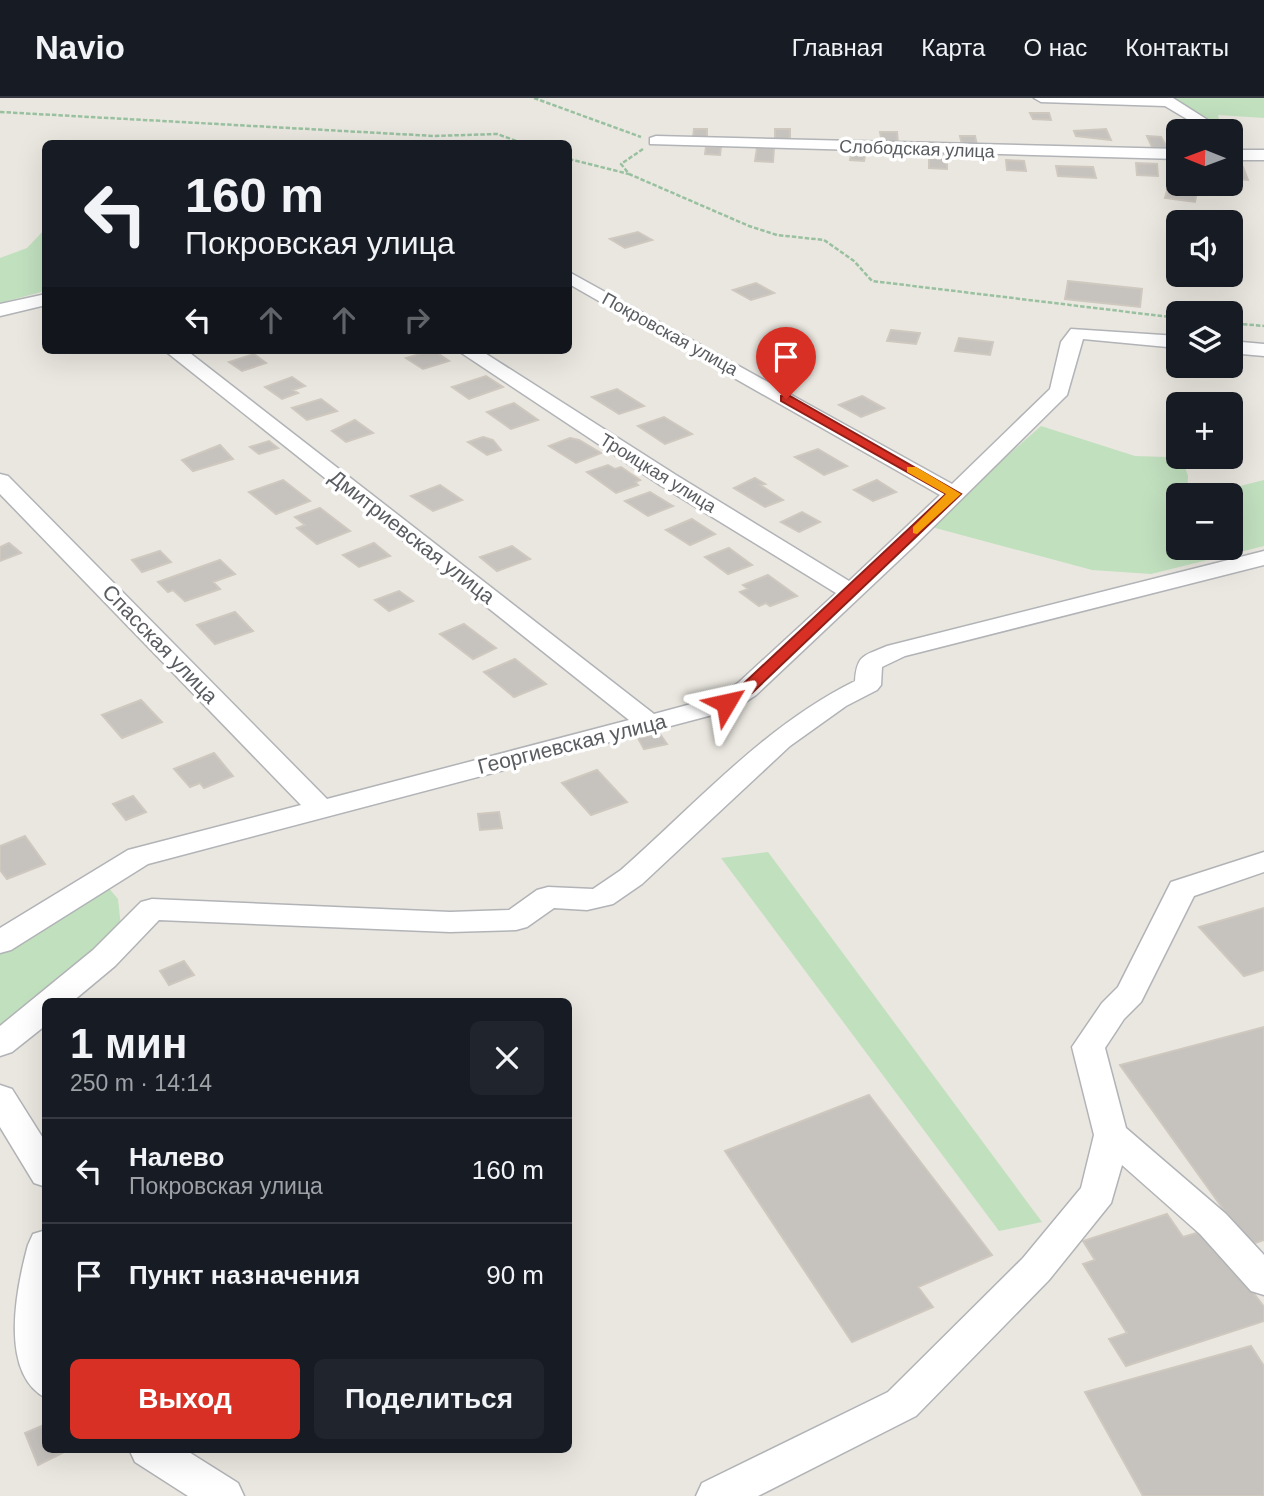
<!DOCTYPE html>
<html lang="ru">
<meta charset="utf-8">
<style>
:root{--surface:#171b24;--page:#20242c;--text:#f1f3f6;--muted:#9ea1a6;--line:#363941;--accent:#d93025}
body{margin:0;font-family:Helvetica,sans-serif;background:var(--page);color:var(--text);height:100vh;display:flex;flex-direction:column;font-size:26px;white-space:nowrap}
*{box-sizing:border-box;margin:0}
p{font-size:23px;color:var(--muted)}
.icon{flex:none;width:38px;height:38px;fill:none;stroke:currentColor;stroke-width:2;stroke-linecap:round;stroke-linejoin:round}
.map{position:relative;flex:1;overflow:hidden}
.panel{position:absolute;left:42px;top:900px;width:530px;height:455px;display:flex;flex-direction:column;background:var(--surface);border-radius:10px;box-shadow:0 7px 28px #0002}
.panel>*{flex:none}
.hud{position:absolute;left:42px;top:42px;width:530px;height:214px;border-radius:10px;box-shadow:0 7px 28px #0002;background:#171b24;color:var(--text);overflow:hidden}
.needle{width:46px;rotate:271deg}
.tools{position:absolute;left:1166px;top:21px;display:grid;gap:14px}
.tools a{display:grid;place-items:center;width:77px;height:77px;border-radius:10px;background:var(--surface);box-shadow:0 7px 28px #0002;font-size:35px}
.pin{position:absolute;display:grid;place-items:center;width:60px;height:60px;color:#fff;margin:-72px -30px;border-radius:50% 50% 50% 0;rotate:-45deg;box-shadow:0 0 7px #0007}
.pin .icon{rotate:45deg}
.me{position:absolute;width:77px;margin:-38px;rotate:54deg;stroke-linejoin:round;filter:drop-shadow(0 0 5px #0008)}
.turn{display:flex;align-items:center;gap:24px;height:147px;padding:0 28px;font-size:32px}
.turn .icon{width:91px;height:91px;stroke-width:2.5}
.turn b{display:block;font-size:49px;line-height:60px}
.lanes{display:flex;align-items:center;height:66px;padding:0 28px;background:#0003;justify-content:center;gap:35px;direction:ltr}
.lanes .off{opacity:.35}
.round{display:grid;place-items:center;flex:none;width:74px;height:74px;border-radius:10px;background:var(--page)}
.headline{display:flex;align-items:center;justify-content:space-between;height:119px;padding:0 28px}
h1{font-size:42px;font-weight:700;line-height:52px}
.button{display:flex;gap:14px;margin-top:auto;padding:14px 28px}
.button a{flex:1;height:80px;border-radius:10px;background:var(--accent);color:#fff;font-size:28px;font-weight:700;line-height:80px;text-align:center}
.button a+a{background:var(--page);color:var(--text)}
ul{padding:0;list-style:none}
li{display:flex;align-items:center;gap:21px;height:105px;padding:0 28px;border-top:2px solid var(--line)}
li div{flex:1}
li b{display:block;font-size:26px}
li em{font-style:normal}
header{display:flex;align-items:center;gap:42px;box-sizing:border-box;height:98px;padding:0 35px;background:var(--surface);border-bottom:2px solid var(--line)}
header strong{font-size:33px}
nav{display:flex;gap:38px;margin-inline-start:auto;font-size:24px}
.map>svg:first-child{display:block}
.green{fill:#c1e0be}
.building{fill:#c6c2be;stroke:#cec8bf;stroke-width:2}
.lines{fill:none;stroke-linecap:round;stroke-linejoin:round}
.minor-casing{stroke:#b1b3b7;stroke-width:3}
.path{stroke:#99c1a0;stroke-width:2.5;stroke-dasharray:4.5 2;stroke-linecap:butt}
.minor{fill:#fff;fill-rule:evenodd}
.route{fill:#d93025;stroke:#8d1f18;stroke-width:2}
.slow{fill:#f59e0b}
.labels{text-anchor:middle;stroke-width:7;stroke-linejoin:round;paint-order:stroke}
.far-street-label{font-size:18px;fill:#595c60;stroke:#fff}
.street-label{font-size:21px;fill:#595c60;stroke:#fff}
</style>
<header>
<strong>Navio</strong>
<nav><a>Главная</a><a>Карта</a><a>О нас</a><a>Контакты</a></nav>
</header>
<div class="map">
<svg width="1264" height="1398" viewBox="0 0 1264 1398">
<rect width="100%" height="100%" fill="#eae7e0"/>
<path class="green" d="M1172,0H1264V20L1218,17L1222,33L1204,18L1178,6Z
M45,131V193L0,205V160L27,150Z
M1041,328L1135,358L1168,359L1183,363L1188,378L1187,397H1178V450H1230V397H1221L1228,391L1264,382V448L1151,476L1092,472L928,428Z
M768,754L1042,1124L999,1133L721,760Z
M101,781L118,801L121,829L0,934V850Z"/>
<path class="building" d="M1030,15H1049L1051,22L1033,21Z
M694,31H707V40H693Z
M775,31H790V41H775Z
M1106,31L1111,42L1076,38L1074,33Z
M880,34H897L898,45H882Z
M960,38H975L977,47H962Z
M1147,38L1161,39L1168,51H1153Z
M706,49H721L720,57L705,56Z
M757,50H774L773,64L755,63Z
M852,52L866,53L864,63L850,62Z
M929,55L947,56V71L929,70Z
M1006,62L1024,63L1026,73L1007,72Z
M1136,65L1157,66L1158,78L1137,77Z
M1056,68L1093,69L1096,80L1058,78Z
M1230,69H1243L1248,82L1230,81Z
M1169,85L1198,89L1195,104L1165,100Z
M638,134L652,142L625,150L610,141Z
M1068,183L1142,191L1140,209L1065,201Z
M756,185L774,195L751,202L733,192Z
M891,232L920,235L916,246L887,243Z
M959,240L993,244L990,257L955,253Z
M433,252L449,263L423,271L406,260Z
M254,256L266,265L242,273L229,264Z
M486,278L503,289L469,301L452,289Z
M292,279L305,288L293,292L298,295L282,301L265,289Z
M617,291L644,308L619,316L592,299Z
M862,298L884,310L861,319L839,307Z
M321,301L337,313L307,322L292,310Z
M514,305L538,322L511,331L487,314Z
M664,319L692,336L665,346L638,328Z
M355,322L373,335L346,344L332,333Z
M483,339L493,342L501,352L487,357L468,344Z
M570,340L579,342L601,355L576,365L549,348Z
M269,343L278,350L259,356L250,349Z
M220,347L233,361L193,373L182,362Z
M818,351L847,368L824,377L795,359Z
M608,367L615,371L621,369L640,382L635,384L638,387L616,395L587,374Z
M755,380L765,386L760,387L783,402L765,409L734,390Z
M283,382L310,403L276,416L249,394Z
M877,382L896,394L873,403L854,392Z
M440,387L462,402L433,413L411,398Z
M650,394L673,408L648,418L625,403Z
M320,410L350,433L317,446L297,430L305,427L295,419Z
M802,414L820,424L799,434L781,424Z
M692,421L715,436L690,447L666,432Z
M9,445L21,455L0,463V449Z
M374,445L390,458L359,469L343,457Z
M512,448L530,461L497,473L480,459Z
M729,450L752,467L728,476L705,459Z
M160,453L171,464L142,474L132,462Z
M220,462L235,476L213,484L220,491L185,503L173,492L168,494L158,484Z
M768,477L797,498L770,508L766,505L759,508L740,494L748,491L743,487Z
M399,493L413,503L389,513L375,502Z
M235,514L253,533L215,546L197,527Z
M464,526L496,550L473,561L440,536Z
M515,561L546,586L514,599L484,574Z
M141,602L162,624L122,640L102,617Z
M660,636L667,646L644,651L638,640Z
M214,655L233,678L204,690L200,685L190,689L174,671Z
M597,672L627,704L591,717L562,685Z
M133,698L146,714L126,722L113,706Z
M499,714L502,730L480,732L478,716Z
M25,738L45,766L7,781L0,772V748Z
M1264,810V872L1244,878L1199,829Z
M184,863L194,877L169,887L160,873Z
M1264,929V1142L1249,1147L1120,967Z
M869,997L992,1157L918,1189L933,1209L852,1244L725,1053Z
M1167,1116L1183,1139L1207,1132L1264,1209V1223L1126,1268L1109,1241L1127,1235L1083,1166L1095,1162L1083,1143Z
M1251,1248L1264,1268V1398H1143L1085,1294Z
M46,1326V1351H70L38,1367L25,1335Z"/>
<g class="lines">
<defs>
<path id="minor" d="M1034,0H1173L1225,33H1207L1165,8L1041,4Z
M656,38L1178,51V61L650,46V40Z
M1230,52H1264V62H1230Z
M569,174L952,386L1050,291L1061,244L1071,231L1178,238V250L1083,241L1067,297L913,449L756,597L735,611L148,766L11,852L0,855V830L128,752L301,707L0,396V376L8,378L327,701L629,622L164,252H186L654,616L717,599L738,585L836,495L660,387L457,252H480L676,377L849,483L940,397L569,186Z
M46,196V207L0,218V206Z
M1230,243L1264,246V258L1230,255Z
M1264,453V467L905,558L882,569L881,587L877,592L846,608L790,648L642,786L613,806L587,812L554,810L527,829L516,832L450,834L159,822L115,868L73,903H46V927L12,954L0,958V928L93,852L141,804L152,801L450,814L509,812L537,792L548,789L593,791L621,772C696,706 764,628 855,583C857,556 864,558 887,548Z
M1264,754V774L1194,798L1141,904L1124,921L1105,950L1126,1030L1226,1116L1264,1157V1197L1251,1193L1200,1136L1122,1067L1111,1105L1049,1182L916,1318L758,1398H696L702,1385L888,1294L1023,1160L1081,1090L1094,1037L1072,949L1102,905L1118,889L1171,784Z
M0,987L12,991L46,1045V1089L34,1085L0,1029Z
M46,1132V1220C40,1242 46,1276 46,1300C0,1276 15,1195 28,1147L33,1136Z
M129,1351H184L238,1385L244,1398H188L135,1364Z"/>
</defs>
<use href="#minor" class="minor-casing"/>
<path class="path" d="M534,0L641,39
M0,14L434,38L497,36L525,46
M643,51L621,66L629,76L749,128L777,137L824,142L854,163L872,183L1178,220
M569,61L629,76
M1230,225L1264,228"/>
<use href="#minor" class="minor"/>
</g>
<path class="route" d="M781,298H790L961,396L752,595L726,610L718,605L720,602L741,588L946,396L781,303Z"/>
<path class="slow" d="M907,369H916L961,396L917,436L913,435V429L946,396L907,374Z"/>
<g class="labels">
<g class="far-street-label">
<text transform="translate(917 51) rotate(2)" y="6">Слободская улица</text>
<text transform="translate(670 236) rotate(29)" y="6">Покровская улица</text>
<text transform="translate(658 375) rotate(32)" y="6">Троицкая улица</text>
</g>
<g class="street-label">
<text transform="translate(412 439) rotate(38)" y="7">Дмитриевская улица</text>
<text transform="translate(160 546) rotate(46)" y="7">Спасская улица</text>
<text transform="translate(572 646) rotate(-14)" y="7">Георгиевская улица</text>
</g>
</g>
</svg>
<div class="tools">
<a><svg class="needle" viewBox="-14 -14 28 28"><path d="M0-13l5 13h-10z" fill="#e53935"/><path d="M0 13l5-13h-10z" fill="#9ea1a6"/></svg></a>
<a><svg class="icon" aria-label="sound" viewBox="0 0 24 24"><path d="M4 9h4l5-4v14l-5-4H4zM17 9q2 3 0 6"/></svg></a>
<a><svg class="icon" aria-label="layers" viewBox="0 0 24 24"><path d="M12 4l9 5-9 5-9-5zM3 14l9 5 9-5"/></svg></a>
<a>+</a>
<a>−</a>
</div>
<div class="pin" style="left:786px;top:301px;background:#d93025"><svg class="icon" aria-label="arrive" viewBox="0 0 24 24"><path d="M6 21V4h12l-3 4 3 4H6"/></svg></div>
<svg class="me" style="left:726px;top:605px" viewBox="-20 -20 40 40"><path d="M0-17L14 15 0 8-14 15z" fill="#d93025" stroke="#fff" stroke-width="4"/></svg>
<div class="hud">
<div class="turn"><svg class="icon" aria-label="left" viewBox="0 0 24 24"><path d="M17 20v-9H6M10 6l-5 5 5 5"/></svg><div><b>160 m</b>Покровская улица</div></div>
<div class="lanes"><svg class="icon" aria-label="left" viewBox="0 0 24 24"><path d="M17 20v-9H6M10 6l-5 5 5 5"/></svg><svg class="icon off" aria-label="ahead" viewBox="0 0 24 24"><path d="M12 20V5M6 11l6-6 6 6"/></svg><svg class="icon off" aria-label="ahead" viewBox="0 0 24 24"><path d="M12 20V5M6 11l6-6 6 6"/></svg><svg class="icon off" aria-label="right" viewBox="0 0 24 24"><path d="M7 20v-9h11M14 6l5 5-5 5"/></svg></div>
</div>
<section class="panel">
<div class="headline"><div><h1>1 мин</h1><p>250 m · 14:14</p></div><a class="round"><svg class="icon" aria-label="close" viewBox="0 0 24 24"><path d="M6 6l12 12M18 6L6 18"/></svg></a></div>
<ul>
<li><svg class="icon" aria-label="left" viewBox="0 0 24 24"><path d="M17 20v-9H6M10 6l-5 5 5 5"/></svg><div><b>Налево</b><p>Покровская улица</p></div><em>160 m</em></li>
<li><svg class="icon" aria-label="arrive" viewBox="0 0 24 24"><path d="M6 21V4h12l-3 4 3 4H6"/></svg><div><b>Пункт назначения</b></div><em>90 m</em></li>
</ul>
<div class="button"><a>Выход</a><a>Поделиться</a></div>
</section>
</div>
